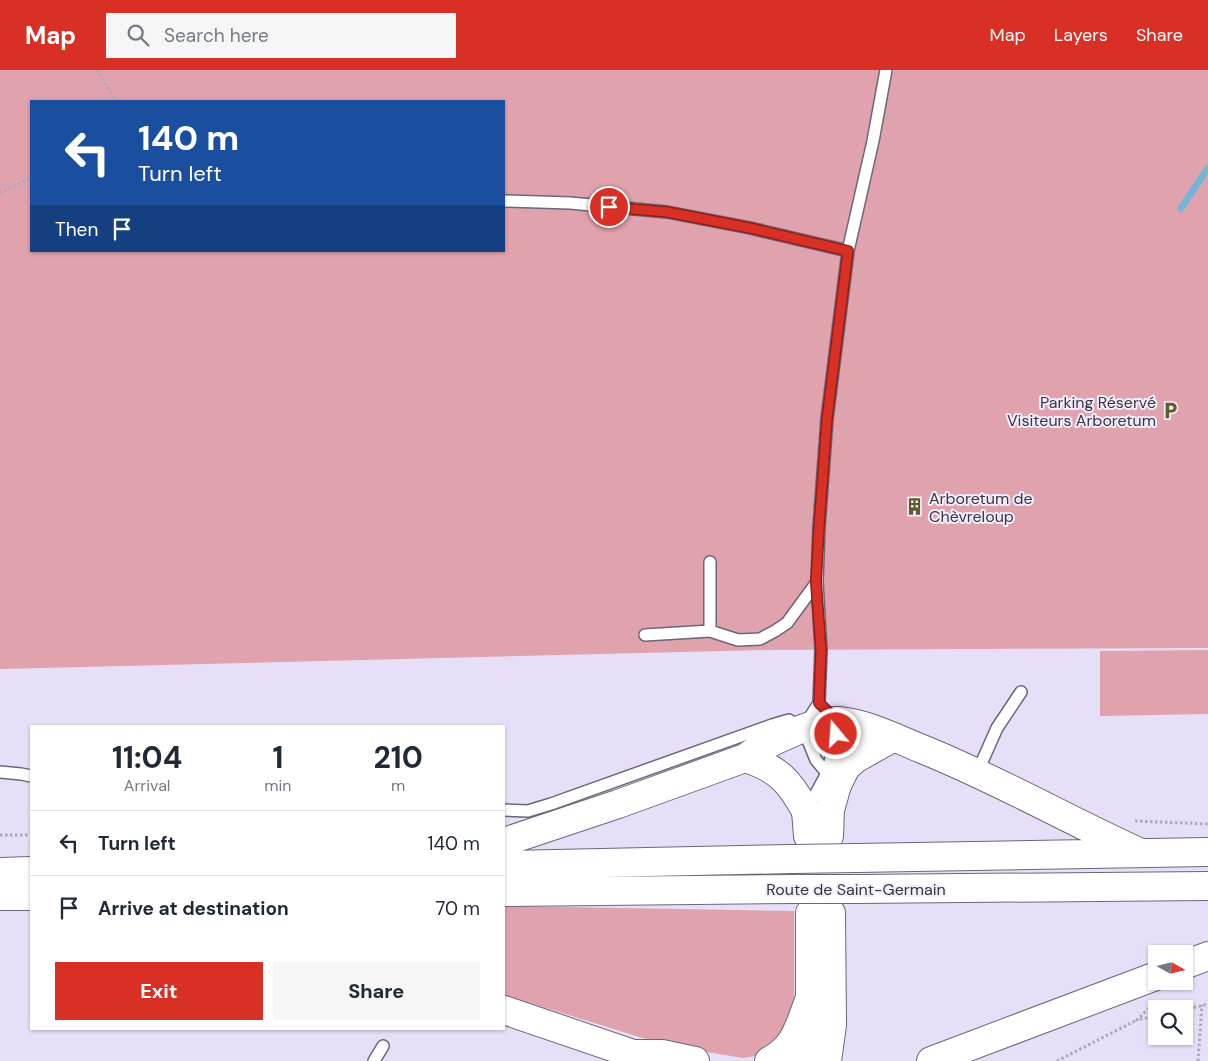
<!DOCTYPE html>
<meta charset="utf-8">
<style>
:root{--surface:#fff;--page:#f6f6f7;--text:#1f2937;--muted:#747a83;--line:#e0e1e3;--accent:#d93025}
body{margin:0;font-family:"DM Sans",sans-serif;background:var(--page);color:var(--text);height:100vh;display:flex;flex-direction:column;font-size:19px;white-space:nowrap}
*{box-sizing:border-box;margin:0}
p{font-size:16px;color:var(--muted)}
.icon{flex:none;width:28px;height:28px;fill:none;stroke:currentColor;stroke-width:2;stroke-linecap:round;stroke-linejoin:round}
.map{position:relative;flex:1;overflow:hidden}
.drawer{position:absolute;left:30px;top:655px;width:475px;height:305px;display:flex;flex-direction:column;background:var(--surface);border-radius:0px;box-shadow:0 1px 4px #0004}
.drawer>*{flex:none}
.guide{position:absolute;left:30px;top:30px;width:475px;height:152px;border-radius:0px;box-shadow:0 1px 4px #0004;background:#1a4fa0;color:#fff;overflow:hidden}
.needle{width:32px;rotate:98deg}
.fabs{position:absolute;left:1148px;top:875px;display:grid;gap:10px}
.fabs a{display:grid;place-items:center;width:45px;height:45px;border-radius:0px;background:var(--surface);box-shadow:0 1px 4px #0004;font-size:25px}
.pin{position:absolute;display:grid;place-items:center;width:42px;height:42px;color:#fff;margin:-21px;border:2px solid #fff;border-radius:50%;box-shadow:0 1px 5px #0007}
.me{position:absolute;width:55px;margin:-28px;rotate:342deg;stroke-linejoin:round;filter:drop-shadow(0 0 4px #0008)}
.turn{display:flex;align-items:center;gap:18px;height:105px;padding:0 25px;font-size:22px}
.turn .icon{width:65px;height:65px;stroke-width:2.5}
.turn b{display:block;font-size:35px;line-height:42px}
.then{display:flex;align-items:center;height:48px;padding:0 25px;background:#0003;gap:10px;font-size:19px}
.eta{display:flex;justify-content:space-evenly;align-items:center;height:85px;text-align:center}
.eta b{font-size:30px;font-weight:700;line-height:35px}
.cta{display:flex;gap:10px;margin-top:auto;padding:10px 25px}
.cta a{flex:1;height:58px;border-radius:0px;background:var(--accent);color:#fff;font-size:20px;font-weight:700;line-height:58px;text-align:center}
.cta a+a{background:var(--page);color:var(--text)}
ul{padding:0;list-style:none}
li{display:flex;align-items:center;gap:15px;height:65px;padding:0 25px;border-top:1px solid var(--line)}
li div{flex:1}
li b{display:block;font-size:19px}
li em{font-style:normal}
header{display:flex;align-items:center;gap:30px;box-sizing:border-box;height:70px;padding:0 25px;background:var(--accent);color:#fff}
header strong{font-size:24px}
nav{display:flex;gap:28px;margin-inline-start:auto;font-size:18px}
.search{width:350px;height:45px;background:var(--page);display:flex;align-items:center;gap:12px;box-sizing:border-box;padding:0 18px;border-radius:0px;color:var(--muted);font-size:19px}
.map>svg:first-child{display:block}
.green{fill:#e0a2ac;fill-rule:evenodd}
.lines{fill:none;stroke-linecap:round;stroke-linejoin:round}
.stream{stroke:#78b4d6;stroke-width:7}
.service-casing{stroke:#6d667a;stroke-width:14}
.secondary-casing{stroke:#6d667a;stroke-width:30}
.primary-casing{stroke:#6d667a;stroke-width:30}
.path{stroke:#afa8bb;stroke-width:3;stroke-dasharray:2.5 2.5;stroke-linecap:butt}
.service{stroke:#fff;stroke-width:11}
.secondary{stroke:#fff;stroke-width:28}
.primary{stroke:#fff;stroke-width:28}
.primary-bridge-casing{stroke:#6d667a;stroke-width:30;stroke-linecap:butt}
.primary-bridge{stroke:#fff;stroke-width:28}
.route-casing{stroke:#8d1f18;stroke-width:12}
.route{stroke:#d93025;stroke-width:9}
.labels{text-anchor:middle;stroke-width:4;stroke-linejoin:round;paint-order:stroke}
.poi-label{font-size:16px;fill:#38353e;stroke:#f3eefd;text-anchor:end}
.street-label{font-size:16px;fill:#38353e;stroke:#f3eefd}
</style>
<header>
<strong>Map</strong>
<div class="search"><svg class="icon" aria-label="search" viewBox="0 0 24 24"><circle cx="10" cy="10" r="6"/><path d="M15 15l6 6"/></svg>Search here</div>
<nav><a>Map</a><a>Layers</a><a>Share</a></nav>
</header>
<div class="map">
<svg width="1208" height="991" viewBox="0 0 1208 991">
<rect width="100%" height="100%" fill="#e7dff7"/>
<path class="green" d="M0,0H1208V578L763,580L0,599ZM31,31H504V181H31Z
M1208,580V644L1100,646V581Z
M504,836L794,841V932L783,964L761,985L743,988L665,975L504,925Z"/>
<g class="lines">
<path class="stream" d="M1181,138L1208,98"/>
<defs>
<path id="service" d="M504,131L570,133L667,142L750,158L848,181
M710,492V561
M645,565L710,561L738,570L760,569L775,561L787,553L817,512
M0,702L21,704L31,706
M977,703L997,658L1021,622
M837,715L816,690L803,658L819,633L821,580L817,512L819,457L827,349L848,181L873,71L886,0
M504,740L528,741L551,734L772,655L789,650L798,655
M807,740L827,703L834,677L838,651L836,650
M374,991L383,976"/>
<path id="secondary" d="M806,741L808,766
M829,766L830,740L837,715
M802,991L814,962L810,928V843
M827,991L832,955L831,843"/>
<path id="primary" d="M745,688C778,698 790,712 806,741
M837,715L846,697L855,689L894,667
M504,772L618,734L745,688C764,674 816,649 839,651C868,654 895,668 922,679C997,709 1068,750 1141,783
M856,788L1208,782
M504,795L792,789
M0,802L31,801
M857,819L1208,816
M504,822L793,819
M0,826H31
M1184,895L1208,886
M504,940L633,984L641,991
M633,984H662L695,991
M769,991C797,976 799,955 810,928
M931,991L1156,906"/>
</defs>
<use href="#service" class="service-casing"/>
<use href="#secondary" class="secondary-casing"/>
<use href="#primary" class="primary-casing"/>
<path class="path" d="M97,0L116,31
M0,123L31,108
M1135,751L1208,754
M0,765H31
M1149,938L1137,950L1156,946
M1184,940L1208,934
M1057,991L1137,950
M1198,991L1202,935"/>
<use href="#service" class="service"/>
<use href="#secondary" class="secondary"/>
<use href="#primary" class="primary"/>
<defs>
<path id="primary-bridge" d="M792,789L856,788
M793,819H857"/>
</defs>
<use href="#primary-bridge" class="primary-bridge-casing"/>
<use href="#primary-bridge" class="primary-bridge"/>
</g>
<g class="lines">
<defs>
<path id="route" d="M609,137L667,142L750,158L848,181L827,349L819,457L816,512L821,580L819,633L838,651L836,664"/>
</defs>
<use href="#route" class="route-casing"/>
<use href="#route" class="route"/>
</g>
<defs>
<symbol id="parking-bare" viewBox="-9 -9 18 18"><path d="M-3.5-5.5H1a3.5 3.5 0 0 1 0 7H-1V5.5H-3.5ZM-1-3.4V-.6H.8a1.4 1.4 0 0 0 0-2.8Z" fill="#5e5d2a" stroke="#f3eefd" stroke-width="2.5" paint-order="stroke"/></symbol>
<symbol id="building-bare" viewBox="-9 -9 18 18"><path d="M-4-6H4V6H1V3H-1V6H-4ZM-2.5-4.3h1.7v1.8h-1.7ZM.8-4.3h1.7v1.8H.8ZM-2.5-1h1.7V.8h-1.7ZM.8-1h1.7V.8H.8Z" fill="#5e5d2a" stroke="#f3eefd" stroke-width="2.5" paint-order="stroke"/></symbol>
</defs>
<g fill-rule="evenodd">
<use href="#parking-bare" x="1158" y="328" width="25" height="25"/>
<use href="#building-bare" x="902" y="424" width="25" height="25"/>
</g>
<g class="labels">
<g class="poi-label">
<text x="1156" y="338">Parking Réservé<tspan x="1156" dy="18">Visiteurs Arboretum</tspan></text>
<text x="929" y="434" text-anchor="start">Arboretum de<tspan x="929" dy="18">Chèvreloup</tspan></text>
</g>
<g class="street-label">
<text x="856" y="825">Route de Saint-Germain</text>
</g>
</g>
</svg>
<div class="fabs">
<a><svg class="needle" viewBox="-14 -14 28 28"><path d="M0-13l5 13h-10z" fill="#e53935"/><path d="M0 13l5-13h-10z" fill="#747a83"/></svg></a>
<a><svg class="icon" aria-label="search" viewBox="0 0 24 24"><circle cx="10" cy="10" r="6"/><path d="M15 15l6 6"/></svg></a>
</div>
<div class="pin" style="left:609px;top:137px;background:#d93025"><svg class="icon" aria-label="arrive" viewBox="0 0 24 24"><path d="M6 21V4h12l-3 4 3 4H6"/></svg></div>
<svg class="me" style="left:836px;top:664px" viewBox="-20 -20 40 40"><circle r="17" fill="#d93025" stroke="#fff" stroke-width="3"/><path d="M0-11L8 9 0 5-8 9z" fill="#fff"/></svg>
<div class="guide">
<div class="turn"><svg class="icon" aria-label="left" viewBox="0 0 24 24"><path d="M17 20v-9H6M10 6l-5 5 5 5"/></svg><div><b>140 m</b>Turn left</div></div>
<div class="then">Then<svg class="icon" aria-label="arrive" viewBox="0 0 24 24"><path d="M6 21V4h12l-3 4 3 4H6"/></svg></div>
</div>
<section class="drawer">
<div class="eta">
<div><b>11:04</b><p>Arrival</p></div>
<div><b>1</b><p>min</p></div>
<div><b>210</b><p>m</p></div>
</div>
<ul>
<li><svg class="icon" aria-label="left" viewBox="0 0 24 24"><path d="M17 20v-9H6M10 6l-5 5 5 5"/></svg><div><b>Turn left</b></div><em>140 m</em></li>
<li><svg class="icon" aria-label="arrive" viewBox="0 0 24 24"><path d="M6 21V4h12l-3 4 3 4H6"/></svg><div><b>Arrive at destination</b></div><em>70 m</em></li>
</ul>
<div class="cta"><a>Exit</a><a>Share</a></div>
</section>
</div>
